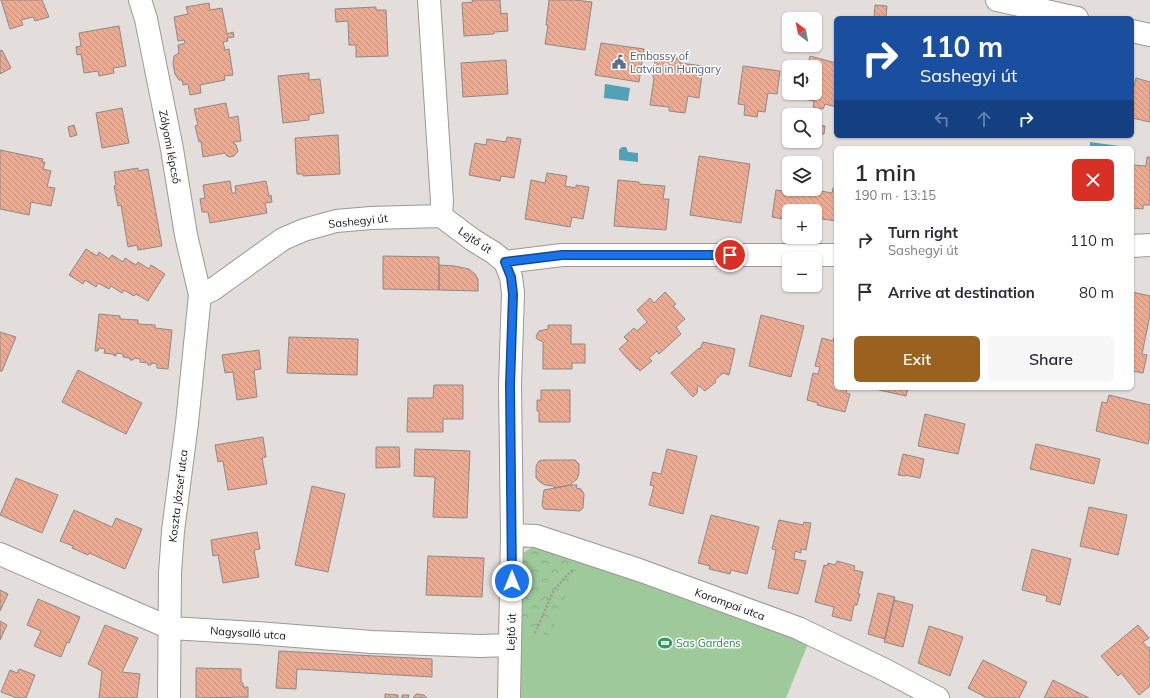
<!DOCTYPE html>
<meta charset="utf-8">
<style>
:root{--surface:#fff;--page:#f7f7f7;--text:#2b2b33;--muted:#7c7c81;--accent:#9a611f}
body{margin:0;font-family:Mulish,sans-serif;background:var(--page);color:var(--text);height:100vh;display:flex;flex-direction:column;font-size:15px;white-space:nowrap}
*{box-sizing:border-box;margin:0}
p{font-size:13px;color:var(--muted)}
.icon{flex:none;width:22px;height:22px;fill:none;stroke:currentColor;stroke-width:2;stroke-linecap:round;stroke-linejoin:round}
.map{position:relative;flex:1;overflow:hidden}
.details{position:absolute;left:834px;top:146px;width:300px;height:244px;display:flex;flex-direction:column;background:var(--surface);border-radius:6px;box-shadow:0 1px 3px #0004}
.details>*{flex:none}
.guide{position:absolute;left:834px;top:16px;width:300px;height:122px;border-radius:6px;box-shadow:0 1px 3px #0004;background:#1a4fa0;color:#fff;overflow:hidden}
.needle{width:26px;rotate:328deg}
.fabs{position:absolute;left:782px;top:12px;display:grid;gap:8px}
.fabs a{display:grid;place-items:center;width:40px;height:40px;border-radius:6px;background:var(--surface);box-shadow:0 1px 3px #0004;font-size:20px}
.pin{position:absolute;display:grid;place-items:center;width:34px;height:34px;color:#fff;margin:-17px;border:2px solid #fff;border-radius:50%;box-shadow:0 1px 4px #0007}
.me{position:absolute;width:44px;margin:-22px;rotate:0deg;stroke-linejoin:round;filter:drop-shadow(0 0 3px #0008)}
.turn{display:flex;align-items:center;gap:14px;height:84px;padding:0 20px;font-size:18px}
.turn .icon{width:52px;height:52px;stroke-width:2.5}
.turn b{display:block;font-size:28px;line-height:34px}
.lanes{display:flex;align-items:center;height:38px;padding:0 20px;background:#0003;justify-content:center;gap:20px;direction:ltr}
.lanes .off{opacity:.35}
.round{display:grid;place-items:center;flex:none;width:42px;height:42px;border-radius:6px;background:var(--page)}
.headline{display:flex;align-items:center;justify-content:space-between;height:68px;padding:0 20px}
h1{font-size:24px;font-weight:600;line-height:30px}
.button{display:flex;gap:8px;margin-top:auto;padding:8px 20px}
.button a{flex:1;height:46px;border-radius:6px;background:var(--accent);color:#fff;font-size:16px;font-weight:600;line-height:46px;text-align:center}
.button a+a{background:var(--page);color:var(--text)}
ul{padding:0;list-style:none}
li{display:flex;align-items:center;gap:12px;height:52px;padding:0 20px}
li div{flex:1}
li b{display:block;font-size:15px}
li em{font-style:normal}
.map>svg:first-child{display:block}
.grass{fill:#9dc99b}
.park{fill:url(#park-crowns)}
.water{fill:#51a1b7}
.building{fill:url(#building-back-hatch);stroke:#8e8987}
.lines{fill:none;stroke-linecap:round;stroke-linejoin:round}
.minor-casing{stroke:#9d9795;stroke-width:24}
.path{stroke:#9f9a99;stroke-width:2.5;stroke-dasharray:2 2;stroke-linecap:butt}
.minor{stroke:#fff;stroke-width:22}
.route-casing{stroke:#114b97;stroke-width:10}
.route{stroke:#1a73e8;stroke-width:7}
.labels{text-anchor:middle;stroke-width:3;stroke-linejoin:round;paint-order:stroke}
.service-label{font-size:11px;fill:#4e5e75;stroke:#fff;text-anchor:start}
.street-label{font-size:11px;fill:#151312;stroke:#fff}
.leisure-label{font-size:11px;fill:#27864d;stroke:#fff;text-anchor:start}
</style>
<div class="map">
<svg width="1150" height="698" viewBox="0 0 1150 698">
<defs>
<pattern id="park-crowns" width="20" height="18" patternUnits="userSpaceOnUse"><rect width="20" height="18" fill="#9dc99b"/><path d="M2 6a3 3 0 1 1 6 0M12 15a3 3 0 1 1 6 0" fill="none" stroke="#86ac84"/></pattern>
<pattern id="building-back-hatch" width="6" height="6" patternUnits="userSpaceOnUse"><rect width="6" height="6" fill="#ebaa92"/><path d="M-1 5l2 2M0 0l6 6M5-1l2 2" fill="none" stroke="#c9917d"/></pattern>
</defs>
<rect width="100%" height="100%" fill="#e3dddb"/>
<path class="grass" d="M535,545L809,641L786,698H517L520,624Z"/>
<path class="park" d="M535,545L579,561L550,636L520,624L522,554Z"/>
<path class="water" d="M605,84L630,88L628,101L604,98Z
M1090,142L1119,146V148H1090Z
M622,147H626L628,152L638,153V162L619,160V150Z"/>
<path class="building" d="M1,0H42L49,17L35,21L33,17L21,20L23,25L10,29Z
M472,0H500L501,14L507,13L508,31L494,32V34L464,36L462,3L473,2Z
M549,0H575L592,2L585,50L545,44L548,25H546Z
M209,3L210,10L222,8L227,34L233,32L234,37L227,38L228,41L223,42L225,50L229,49L233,75L224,76L225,80L200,85L201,93L190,95L188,84L183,85L182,80H179L175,74L173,64L174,56L179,53L178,45L185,43L184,40L178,41L174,17L188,14L186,7Z
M875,5L887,6L886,18H874Z
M376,7V10H386L388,56L356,57V45H349L348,21L336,22L335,9Z
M119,26L126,66L113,68L114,73L99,76L98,71L84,73L81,54L77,55L76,47L81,46L79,33Z
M601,43L644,49L639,82L595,75Z
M2,50L11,68L0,74V51Z
M664,56L680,59V63L703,66L699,98L688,96L685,113L669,111V107L650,105L654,78L653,77L655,59L664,60Z
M810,56L836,63V107L825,104L823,109L813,107L814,101L804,99L806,93H815V67H807Z
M506,60L508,94L463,97L461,63Z
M743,66L780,71L777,94L768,93L765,112L758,111L757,117L744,115L745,105L738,104Z
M309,73V80L320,79L324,113L309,115V120L283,123L278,76Z
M1136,78L1150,82V122L1132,118V85L1134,86Z
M226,103L229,118L238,116L241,141L233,142L236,145L238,151L234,156L230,157L227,156L225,153L203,157L201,141L199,142L195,126L198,125L194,109Z
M122,108L129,143L102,148L96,113Z
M815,124L825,126L824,134L815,133Z
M74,125L77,135L70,137L68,127Z
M338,135L340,174L303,176V174H297L295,138Z
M507,137L521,139L514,178L501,176L500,181L469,175L475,143L486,145L487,139L506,142Z
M0,150L43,159L42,162H45L43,169L51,171L47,187L55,188L51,206L31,202L29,215L0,209Z
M699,156L750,164L741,223L690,215Z
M1147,157H1150V205H1143V209L1132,208V165L1146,166Z
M138,168V171L148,169L162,246L138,250L137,245L128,247L121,205L118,206L114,186L116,185L114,172Z
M547,173L567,176L565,186L576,188V185L589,187L583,219L572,217L570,227L525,219L531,180L545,183Z
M618,180L639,182V184L665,186L663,199H669L666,230L614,226Z
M230,181L232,193H236L235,186L266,181L269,196L271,195L272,202L265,203L267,213L210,223L208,212H202L200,199L205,198L203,185Z
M833,188H836V221L815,218V211H789V220L772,217L776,190L814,196L815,190L832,193Z
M86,249L97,256L99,252L109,259L112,255L123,262L125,258L136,265L138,262L149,269L151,265L165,274L148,301L136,294L134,296L124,290L122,293L111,286L109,289L98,283L96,287L85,280L83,284L69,275Z
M383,256L439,257V290L383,289Z
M439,265L454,266L469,269L475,274L478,279V291L439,290Z
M665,292L676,304L673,306L685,319L676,327L681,334L659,354L657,351L649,358L652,361L640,371L638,368L637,369L619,349L628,341L624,337L634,328L637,331L647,322L637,310L650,298L654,303Z
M1132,292L1150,296V315L1142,354L1147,355L1143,373L1132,371Z
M99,314L120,316V319L138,320V324L155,325V328L172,330L168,369L157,368V364L151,363V365H148V363L140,362V359L134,358L133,360H130V358L123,357V354L116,353V356L113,355V354L104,353L105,349L99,348L98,351H95Z
M761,315L804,326L791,377L749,366Z
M548,325H571V344H585V363H572V369H543V342L537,339L536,336L539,331L548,329Z
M0,332L16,337L2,371H0Z
M289,337L358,339L357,375L287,373Z
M834,337L836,338V373L835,378H836V388H847L846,393L850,394L845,412L817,405L818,403L807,400L813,373L818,374L820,367L815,366L822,338L833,341Z
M703,342L735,349L729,375L723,373L715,380L716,382L705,391L698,385L697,393L693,397L671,373L699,348L700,349Z
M259,350L261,369L254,370L257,397L237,400L233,372L225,373L222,355Z
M78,370L142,403L126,434L62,402Z
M434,385H463V419H443V432H407L408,398H433Z
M880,388H908L906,396L879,390Z
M541,390H570V422H539V411H537V400H541Z
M1109,395L1150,405V435L1148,444L1096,431L1102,402L1107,403Z
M925,414L965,424L958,454L918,446Z
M263,437L266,457L262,458L267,484L228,490L223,461L218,462L215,445Z
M1036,444L1100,459L1094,484L1030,469Z
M376,447H399L400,467L376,468Z
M415,449L470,451L467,518L433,517L435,477L414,476Z
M667,449L697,456L683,514L649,505L654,486L650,485L653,472L661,474Z
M903,454L924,459L920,478L905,475V476L898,475Z
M542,460H575L579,464V473L577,479L571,484V485L554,488V486L545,485L540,482L536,478V466L539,461Z
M16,478L58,495L42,533L0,515Z
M571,485H577L576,488L581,489L584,494L583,508L580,511L544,509L542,505L544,490Z
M312,486L345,494L328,572L295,565Z
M1089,507L1127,515L1118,555L1080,546Z
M74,510L112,527L116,518L142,529L125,569L89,553L88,555L72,548L73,546L60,541Z
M711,515L759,527L747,574L731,570L730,574L709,569L710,566L698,563Z
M779,520L803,525L804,522L811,523L806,550L801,549V553L795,551L794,559L806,561L798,594L768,588L776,550L772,549Z
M257,532L260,549L254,550L259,577L223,583L218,555L213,556L211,540Z
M1032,549L1071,559L1060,605L1046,601L1047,596L1022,590Z
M428,556L484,558L482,597L426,595Z
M837,561L855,566L854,570L863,572L858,594H860L857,605H854L851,621L832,616L834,607L815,602L824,565L827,566L828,563L835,565Z
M0,590L8,594L0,611Z
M878,593L895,597L885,639L868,634Z
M38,599L80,617L69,643L67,642L61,657L34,646L41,631L27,625Z
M894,600L913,605L903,647L884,642Z
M0,621L7,625L0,640Z
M105,625L138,638L122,672L140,674L137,698H99L102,671L88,664Z
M1138,625L1149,638L1143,642L1148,648L1150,647V686L1139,695L1121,673L1118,676L1101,656Z
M929,626L963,637L950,676L918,663Z
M279,651L432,659V677L297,669L296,689L276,688Z
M983,660L1027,682L1019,698H987L968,688Z
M196,668L241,669V682L243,683V687H248V697L196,698Z
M19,669L35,675L26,698H17L1,692L10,670L17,673Z
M1053,680L1089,698H1044Z
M385,694L398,695V698H385Z
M416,694L424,695L427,698H413Z
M402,695H409L408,698H402Z"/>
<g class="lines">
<defs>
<path id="minor" d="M140,0L146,19L172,149L186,235L200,295L187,423L173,531L170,573L169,698
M429,0L442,201L441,216
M997,0L1077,18
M1132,31L1150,35
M441,216L473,240L494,253L505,262L511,277L513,293L510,385L512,535L509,698
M1132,246L1150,245
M505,262L562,255H836
M200,295L212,290L283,239L304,230L336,221L371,218L441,216
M512,535L536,536L639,570L798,628L885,670L938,698
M0,554L170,628L257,633L372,642L480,646L510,645"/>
</defs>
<use href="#minor" class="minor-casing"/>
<path class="path" d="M535,633L554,590L573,569"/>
<use href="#minor" class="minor"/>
</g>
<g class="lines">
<defs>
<path id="route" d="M512,581L510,385L513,294L511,277L505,262L562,255H730"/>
</defs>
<use href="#route" class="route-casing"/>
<use href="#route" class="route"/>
</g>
<defs>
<symbol id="civic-bare" viewBox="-9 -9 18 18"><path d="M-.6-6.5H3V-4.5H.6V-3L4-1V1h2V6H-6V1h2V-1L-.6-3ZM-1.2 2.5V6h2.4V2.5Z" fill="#5c6f8a" stroke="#fff" stroke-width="2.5" paint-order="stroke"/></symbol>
<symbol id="stadium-bare" viewBox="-9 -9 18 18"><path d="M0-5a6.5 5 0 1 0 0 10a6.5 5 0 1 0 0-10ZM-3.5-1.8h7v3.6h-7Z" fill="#2e9e5b" stroke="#fff" stroke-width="2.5" paint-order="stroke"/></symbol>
</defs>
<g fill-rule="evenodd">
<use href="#civic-bare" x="609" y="52" width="20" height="20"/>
<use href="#stadium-bare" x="655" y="633" width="20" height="20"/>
</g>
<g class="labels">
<g class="service-label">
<text x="630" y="60">Embassy of<tspan x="630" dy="13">Latvia in Hungary</tspan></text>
</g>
<g class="street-label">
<text transform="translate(170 147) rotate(79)" y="4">Zólyomi lépcső</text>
<text transform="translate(358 221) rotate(-6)" y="4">Sashegyi út</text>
<text transform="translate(475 240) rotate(34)" y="4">Lejtő út</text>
<text transform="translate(178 496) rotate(-83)" y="4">Koszta József utca</text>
<text transform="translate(730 604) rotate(20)" y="4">Korompai utca</text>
<text transform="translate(511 632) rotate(-88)" y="4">Lejtő út</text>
<text transform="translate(248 633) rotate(4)" y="4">Nagysalló utca</text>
</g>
<g class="leisure-label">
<text x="676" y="647">Sas Gardens</text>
</g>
</g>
</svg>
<div class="fabs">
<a><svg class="needle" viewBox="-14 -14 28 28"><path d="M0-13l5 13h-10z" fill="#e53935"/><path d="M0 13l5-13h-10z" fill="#7c7c81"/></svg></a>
<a><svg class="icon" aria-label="sound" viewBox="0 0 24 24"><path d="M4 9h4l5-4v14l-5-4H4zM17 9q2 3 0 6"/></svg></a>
<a><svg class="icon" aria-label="search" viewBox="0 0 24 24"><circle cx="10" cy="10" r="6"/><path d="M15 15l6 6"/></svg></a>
<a><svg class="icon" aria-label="layers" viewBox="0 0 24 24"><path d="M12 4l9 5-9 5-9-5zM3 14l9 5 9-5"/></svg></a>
<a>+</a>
<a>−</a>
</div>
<div class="pin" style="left:730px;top:255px;background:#d93025"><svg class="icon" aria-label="arrive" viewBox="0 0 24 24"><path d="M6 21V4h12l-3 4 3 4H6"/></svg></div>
<svg class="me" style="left:512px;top:581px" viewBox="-20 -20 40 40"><circle r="17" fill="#1a73e8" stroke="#fff" stroke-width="3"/><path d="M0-11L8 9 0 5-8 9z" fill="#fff"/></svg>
<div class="guide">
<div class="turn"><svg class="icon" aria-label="right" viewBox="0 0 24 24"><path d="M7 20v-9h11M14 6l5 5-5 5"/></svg><div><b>110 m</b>Sashegyi út</div></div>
<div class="lanes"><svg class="icon off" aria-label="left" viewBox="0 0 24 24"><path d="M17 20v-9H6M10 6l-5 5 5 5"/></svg><svg class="icon off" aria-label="ahead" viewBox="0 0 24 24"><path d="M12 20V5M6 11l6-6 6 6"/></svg><svg class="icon" aria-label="right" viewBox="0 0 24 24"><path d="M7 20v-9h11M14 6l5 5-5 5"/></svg></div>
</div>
<section class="details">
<div class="headline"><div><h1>1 min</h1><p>190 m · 13:15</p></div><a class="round" style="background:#d93025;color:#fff"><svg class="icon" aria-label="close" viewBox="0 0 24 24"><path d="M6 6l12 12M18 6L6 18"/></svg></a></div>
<ul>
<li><svg class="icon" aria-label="right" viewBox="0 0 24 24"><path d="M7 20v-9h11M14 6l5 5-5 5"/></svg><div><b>Turn right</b><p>Sashegyi út</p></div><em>110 m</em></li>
<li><svg class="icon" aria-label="arrive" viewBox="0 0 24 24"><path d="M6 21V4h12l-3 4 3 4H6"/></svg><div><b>Arrive at destination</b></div><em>80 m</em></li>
</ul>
<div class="button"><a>Exit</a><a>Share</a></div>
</section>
</div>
